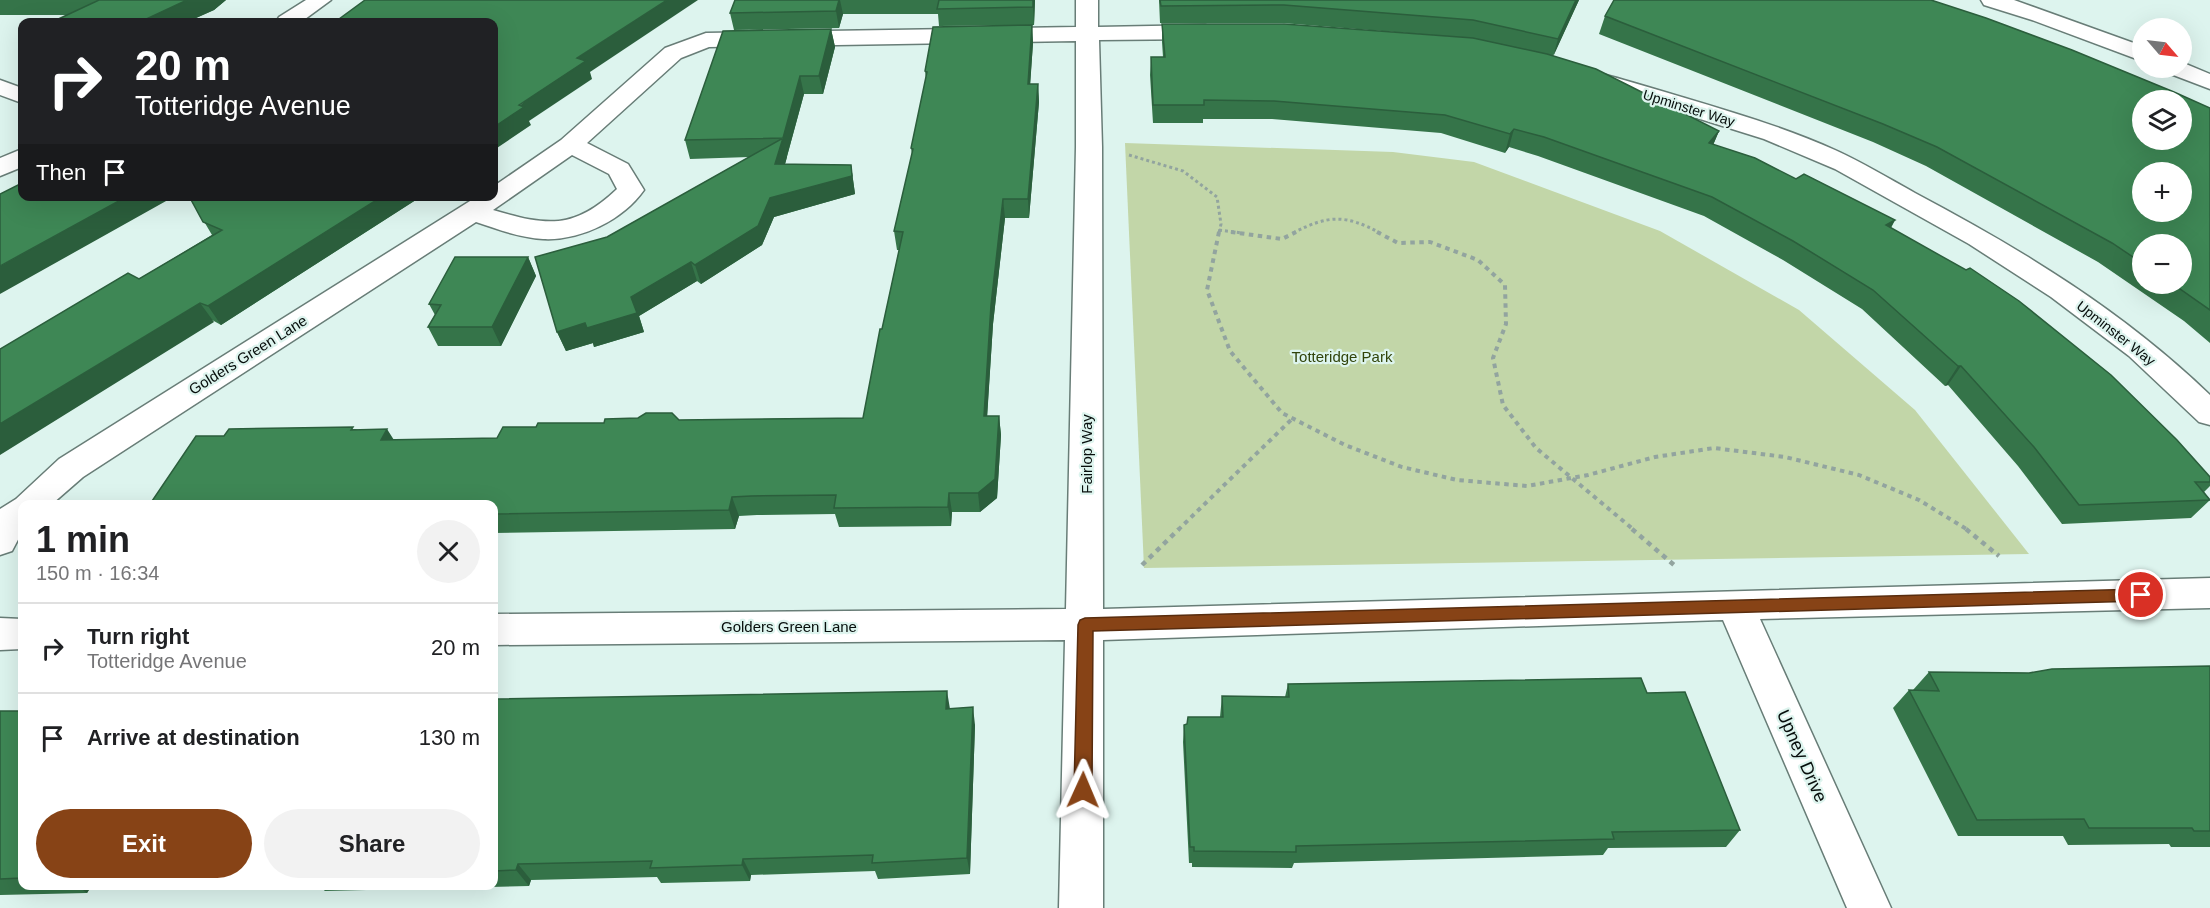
<!DOCTYPE html>
<meta charset="utf-8">
<style>
:root{--surface:#fff;--page:#f2f2f2;--text:#202124;--muted:#757577;--line:#e0e0e0;--accent:#874316}
body{margin:0;font-family:Helvetica,sans-serif;background:var(--page);color:var(--text);height:100vh;display:flex;flex-direction:column;font-size:22px;white-space:nowrap}
*{box-sizing:border-box;margin:0}
p{font-size:20px;color:var(--muted)}
.icon{flex:none;width:33px;height:33px;fill:none;stroke:currentColor;stroke-width:2;stroke-linecap:round;stroke-linejoin:round}
.map{position:relative;flex:1;overflow:hidden}
.details{position:absolute;left:18px;top:500px;width:480px;height:390px;display:flex;flex-direction:column;background:var(--surface);border-radius:12px;box-shadow:0 6px 24px #0002}
.details>*{flex:none}
.hud{position:absolute;left:18px;top:18px;width:480px;height:183px;border-radius:12px;box-shadow:0 6px 24px #0002;background:#202124;color:#fff;overflow:hidden}
.needle{width:39px;rotate:118deg}
.tools{position:absolute;left:2132px;top:18px;display:grid;gap:12px}
.tools a{display:grid;place-items:center;width:60px;height:60px;border-radius:50%;background:var(--surface);box-shadow:0 6px 24px #0002;font-size:30px}
.pin{position:absolute;display:grid;place-items:center;width:51px;height:51px;color:#fff;margin:-26px;border:3px solid #fff;border-radius:50%;box-shadow:0 2px 6px #0007}
.me{position:absolute;width:66px;margin:-33px;rotate:1deg;stroke-linejoin:round;filter:drop-shadow(0 0 4px #0008)}
.turn{display:flex;align-items:center;gap:21px;height:126px;padding:0 18px;font-size:27px}
.turn .icon{width:78px;height:78px;stroke-width:2.5}
.turn b{display:block;font-size:42px;line-height:51px}
.then{display:flex;align-items:center;height:57px;padding:0 18px;background:#0003;gap:12px;font-size:22px}
.round{display:grid;place-items:center;flex:none;width:63px;height:63px;border-radius:32px;background:var(--page)}
.summary{display:flex;align-items:center;justify-content:space-between;height:102px;padding:0 18px}
h1{font-size:36px;font-weight:800;line-height:45px}
.primary-button{display:flex;gap:12px;margin-top:auto;padding:12px 18px}
.primary-button a{flex:1;height:69px;border-radius:36px;background:var(--accent);color:#fff;font-size:24px;font-weight:800;line-height:69px;text-align:center}
.primary-button a+a{background:var(--page);color:var(--text)}
ul{padding:0;list-style:none}
li{display:flex;align-items:center;gap:18px;height:90px;padding:0 18px;border-top:2px solid var(--line)}
li div{flex:1}
li b{display:block;font-size:22px}
li em{font-style:normal}
.map>svg:first-child{display:block}
.green{fill:#c2d6a8}
.lines{fill:none;stroke-linecap:round;stroke-linejoin:round}
.minor-casing{stroke:#687d77;stroke-width:3}
.path-far2{stroke:#92a49f;stroke-width:3;stroke-dasharray:3 3;stroke-linecap:butt}
.path-far1{stroke:#92a49f;stroke-width:4;stroke-dasharray:4.5 4.5;stroke-linecap:butt}
.path{stroke:#92a49f;stroke-width:4.5;stroke-dasharray:5 5;stroke-linecap:butt}
.minor{fill:#fff;fill-rule:evenodd}
.wall{fill:#357449;fill-rule:evenodd}
.shaded-wall{fill:#2b5e3c}
.building{fill:#3e8755;stroke:#2b5e3c;stroke-width:1.5;fill-rule:evenodd}
.route{fill:#874316;stroke:#582c0e;stroke-width:1.5}
.labels{text-anchor:middle;stroke-width:4.5;stroke-linejoin:round;paint-order:stroke}
.far-street-label{font-size:14px;fill:#070e0c;stroke:#ddf4ee}
.street-label{font-size:15px;fill:#070e0c;stroke:#ddf4ee}
.park-label{font-size:15px;fill:#30430a;stroke:#ddf4ee}
.near-street-label{font-size:18px;fill:#070e0c;stroke:#ddf4ee}
</style>
<div class="map">
<svg width="2210" height="908" viewBox="0 0 2210 908">
<rect width="100%" height="100%" fill="#ddf4ee"/>
<path class="green" d="M1125,143L1393,152L1474,162L1660,231L1799,310L1915,410L2029,554L1144,568Z"/>
<g class="lines">
<defs>
<path id="minor" d="M306,0H331L301,22H276L279,17Z
M1076,0H1098V27L1205,25L1213,27L1216,32L1213,37L1205,39L1099,40L1102,147L1103,609L2210,578V608L1760,619L1891,908H1847L1723,620L1103,640V908H1059L1065,640L494,645V614L1066,609L1076,147V41L709,47L681,58L587,143L628,164L644,190C623,220 580,241 543,239C521,238 497,229 476,222L83,477L52,504H22V532L12,551L0,555V509L16,499L59,459L478,196H494V186L561,140L665,48L706,33L1076,27ZM572,155L609,174L617,189C574,230 547,226 493,210Z
M1981,0H2014L2142,46V61L2032,20L1984,5Z
M2181,62L2210,74V89L2168,73L2164,68H2181Z
M1606,75C1632,82 1658,90 1685,98C1735,113 1786,128 1835,150C1862,162 1888,178 1915,193C2021,249 2123,311 2210,395V425L2199,422L2129,356L2051,297L1969,244L1835,169L1764,139L1598,87L1594,82L1598,77Z
M0,80L22,88V103L0,95Z
M22,149V167L0,176V158Z
M0,618L22,619V649L0,650Z"/>
</defs>
<use href="#minor" class="minor-casing"/>
<path class="path-far2" d="M1129,155L1183,171L1217,197L1221,224L1219,233
M1219,230L1242,233
M1293,233C1328,215 1345,214 1380,233"/>
<path class="path-far1" d="M1219,232L1207,290L1230,351L1282,413L1345,445L1402,467L1457,480L1527,486L1588,475L1655,457L1714,448L1785,457L1859,475L1919,500L1968,530
M1231,232L1282,239L1296,232
M1377,232L1398,243L1430,242L1478,260L1505,285L1506,324L1493,358L1503,405L1536,448L1634,530
M1178,530L1293,418"/>
<path class="path" d="M1632,529L1674,565
M1966,529L1999,556
M1142,565L1179,529"/>
<use href="#minor" class="minor"/>
</g>
<path class="wall" d="M0,0H226L214,10L187,22H52L68,15H0Z
M735,0H1035L1034,25L939,26L938,14H843L839,28L734,30L730,13Z
M1159,0H1579L1553,56L1719,131L1713,145L1895,220L1891,228L2210,477V486L2204,492L2210,500L2191,518L2062,524L2018,466L1948,385L1945,386L1862,309L1783,260L1704,216L1538,156L1509,147L1505,153L1441,133L1272,119H1203V123H1153L1150,75L1151,57H1163L1162,42V24L1469,38L1282,23H1160Z
M1605,16L2210,108V343L2184,321L2098,262L1926,166L1873,142L1599,34ZM2142,244L2181,284H2142Z
M1032,25L1033,43L1030,84H1038L1039,102L1029,218H1005L993,324L987,416H999L1001,435L997,498L980,512H952L951,526L839,527L835,514L757,515L739,516L735,529L494,533V504L224,436L355,429L394,440L497,438L536,427L604,423L679,420L863,418L899,250H897L894,231L912,154L911,148L926,79L925,71Z
M831,29L835,47L823,94H804L785,164L851,165L855,194L774,217L762,245L701,284L697,281L639,316L644,332L594,347L593,343L566,351L557,332L607,237L749,157L690,159L685,140Z
M189,196H422L221,325L139,279L212,235Z
M528,257L536,276L501,346H438L428,327L435,315L429,304Z
M2210,666V847H2171L2169,844L2068,845L2063,836H1958L1893,708L1909,690H1913L1929,672L2029,673Z
M1288,684L1647,693L1740,830L1726,847L1608,848L1603,855L1294,863L1292,868L1192,867V863H1189L1183,742L1184,725L1220,717L1222,696L1285,697Z
M494,699L950,709L975,725L970,874L878,879L875,871L751,875L750,881L661,883L657,877L531,880L529,886L325,891L318,885H494Z
M0,711H22V885H92L87,893L0,895Z
M222,885H267L223,886Z"/>
<path class="shaded-wall" d="M187,0H226L214,10L187,22H140Z
M667,0H698L590,72L592,79L529,121L531,125L494,150V127L577,58Z
M839,0H840L843,14L839,28L836,11Z
M1033,0H1035L1034,25L1033,7Z
M1576,0H1579L1553,57L1558,39Z
M1032,25L1033,43L1029,102L1028,84Z
M831,29L835,47L823,94L819,76Z
M800,76L804,94L787,156L783,138Z
M1038,84L1039,102L1029,218L1028,199Z
M1514,129L1509,147L1505,153L1510,134Z
M1719,131L1711,150L1709,143Z
M783,138L787,157L780,182L775,164Z
M851,165L855,194L774,217L762,245L701,284L695,265L770,198Z
M128,196H175L0,294V266Z
M383,196H422L221,325L208,306Z
M1003,199L1005,218L993,324L986,435L984,416L991,305Z
M1895,220L1884,239L1886,225Z
M528,257L536,276L501,346L492,327Z
M691,262L697,281L639,316L644,332L594,347L593,343L566,351L557,332L631,297Z
M200,303L214,322L0,455V424Z
M1958,366H1961L1948,385L1945,386Z
M999,416L1001,435L997,498L980,512L978,493Z
M387,429L399,448L381,440Z
M949,493L952,512L951,526L948,507Z
M732,497L739,516L735,529L729,510Z
M947,691L950,709H946Z
M973,707L975,725L970,874L967,858Z
M743,859L751,875L750,881L742,865Z
M518,864L531,880L529,886L516,870Z
M76,885H92L87,893Z"/>
<path class="building" d="M99,0H187L140,22H52Z
M365,0H667L577,58L586,61L519,105L524,107L494,127V22H335Z
M735,0H839L836,11L730,13Z
M939,0H1033V7L937,9Z
M1160,0H1576L1558,39L1473,20L1284,5L1161,6Z
M1614,0H1931L1986,18L2072,50L2174,92L2210,108V310L2173,284H2181V244H2142V263L2112,243L1937,147L1883,124L1605,16ZM2142,100H2181V140H2142ZM2142,172H2181V212H2142Z
M1162,24H1284L1473,38L1547,54L1596,69L1719,131L1709,143L1755,158L1796,179L1804,174L1895,220L1886,225L1966,270L1970,268L2019,301L2111,375L2177,440L2210,477V482H2195L2210,500L2079,505L2034,447L1961,366H1958L1873,290L1793,241L1712,197L1544,137L1514,129L1510,134L1445,115L1274,101L1204,100V105H1153L1151,57H1165Z
M1032,25L1028,84H1038L1028,199H1003L991,305L984,416H999L995,479L978,493H949L948,507L834,508L836,495L751,496L732,497L729,510L494,514V504H150L196,436H224L229,429L353,427L351,430L387,429L381,440L497,438L503,427H536L538,423H604L605,419L638,418L646,413H672L679,420L863,418L880,329H882L903,232L894,231L913,149L911,148L927,72L925,71L933,27Z
M831,29L819,76H800L783,138L685,140L723,31Z
M783,138L775,164L851,165L852,176L770,198L758,226L695,265L691,262L631,297L637,313L587,328L585,323L557,332L535,257L607,237Z
M22,183V196H128L0,266V194Z
M189,196H383L208,306L200,303L0,424V349L128,273L139,279L222,230L203,222Z
M455,257H528L492,327H428L441,305L429,304Z
M2210,666V831H2194L2192,828H2089L2084,819L1977,820L1909,690L1939,691L1929,672L2029,673L2052,669Z
M1641,678L1647,693L1685,692L1740,830L1612,832L1614,839L1296,846V852L1194,851V847H1190L1184,725L1187,724L1188,717H1223L1222,696L1289,697L1288,684Z
M947,691L946,709L973,707L967,858L872,863L873,855L743,859L742,865L650,868L652,861L518,864L516,870L494,871V699Z
M0,711H22V878L0,879Z"/>
<path class="route" d="M2141,589L2146,590L2148,595L2146,599L2141,601L1093,631L1092,790L1089,795L1083,798L1077,795L1074,790L1078,625L1080,620L1085,618Z"/>
<g class="labels">
<g class="far-street-label">
<text transform="translate(1689 108) rotate(17)" y="5">Upminster Way</text>
<text transform="translate(2116 333) rotate(38)" y="5">Upminster Way</text>
</g>
<g class="street-label">
<text transform="translate(248 355) rotate(-32)" y="5">Golders Green Lane</text>
<text transform="translate(1087 454) rotate(-90)" y="5">Fairlop Way</text>
<text x="789" y="632">Golders Green Lane</text>
</g>
<g class="park-label">
<text x="1342" y="362">Totteridge Park</text>
</g>
<g class="near-street-label">
<text transform="translate(1802 756) rotate(66)" y="6">Upney Drive</text>
</g>
</g>
</svg>
<div class="tools">
<a><svg class="needle" viewBox="-14 -14 28 28"><path d="M0-13l5 13h-10z" fill="#e53935"/><path d="M0 13l5-13h-10z" fill="#757577"/></svg></a>
<a><svg class="icon" aria-label="layers" viewBox="0 0 24 24"><path d="M12 4l9 5-9 5-9-5zM3 14l9 5 9-5"/></svg></a>
<a>+</a>
<a>−</a>
</div>
<div class="pin" style="left:2141px;top:595px;background:#d93025"><svg class="icon" aria-label="arrive" viewBox="0 0 24 24"><path d="M6 21V4h12l-3 4 3 4H6"/></svg></div>
<svg class="me" style="left:1083px;top:790px" viewBox="-20 -20 40 40"><path d="M0-17L14 15 0 8-14 15z" fill="#874316" stroke="#fff" stroke-width="4"/></svg>
<div class="hud">
<div class="turn"><svg class="icon" aria-label="right" viewBox="0 0 24 24"><path d="M7 20v-9h11M14 6l5 5-5 5"/></svg><div><b>20 m</b>Totteridge Avenue</div></div>
<div class="then">Then<svg class="icon" aria-label="arrive" viewBox="0 0 24 24"><path d="M6 21V4h12l-3 4 3 4H6"/></svg></div>
</div>
<section class="details">
<div class="summary"><div><h1>1 min</h1><p>150 m · 16:34</p></div><a class="round"><svg class="icon" aria-label="close" viewBox="0 0 24 24"><path d="M6 6l12 12M18 6L6 18"/></svg></a></div>
<ul>
<li><svg class="icon" aria-label="right" viewBox="0 0 24 24"><path d="M7 20v-9h11M14 6l5 5-5 5"/></svg><div><b>Turn right</b><p>Totteridge Avenue</p></div><em>20 m</em></li>
<li><svg class="icon" aria-label="arrive" viewBox="0 0 24 24"><path d="M6 21V4h12l-3 4 3 4H6"/></svg><div><b>Arrive at destination</b></div><em>130 m</em></li>
</ul>
<div class="primary-button"><a>Exit</a><a>Share</a></div>
</section>
</div>
